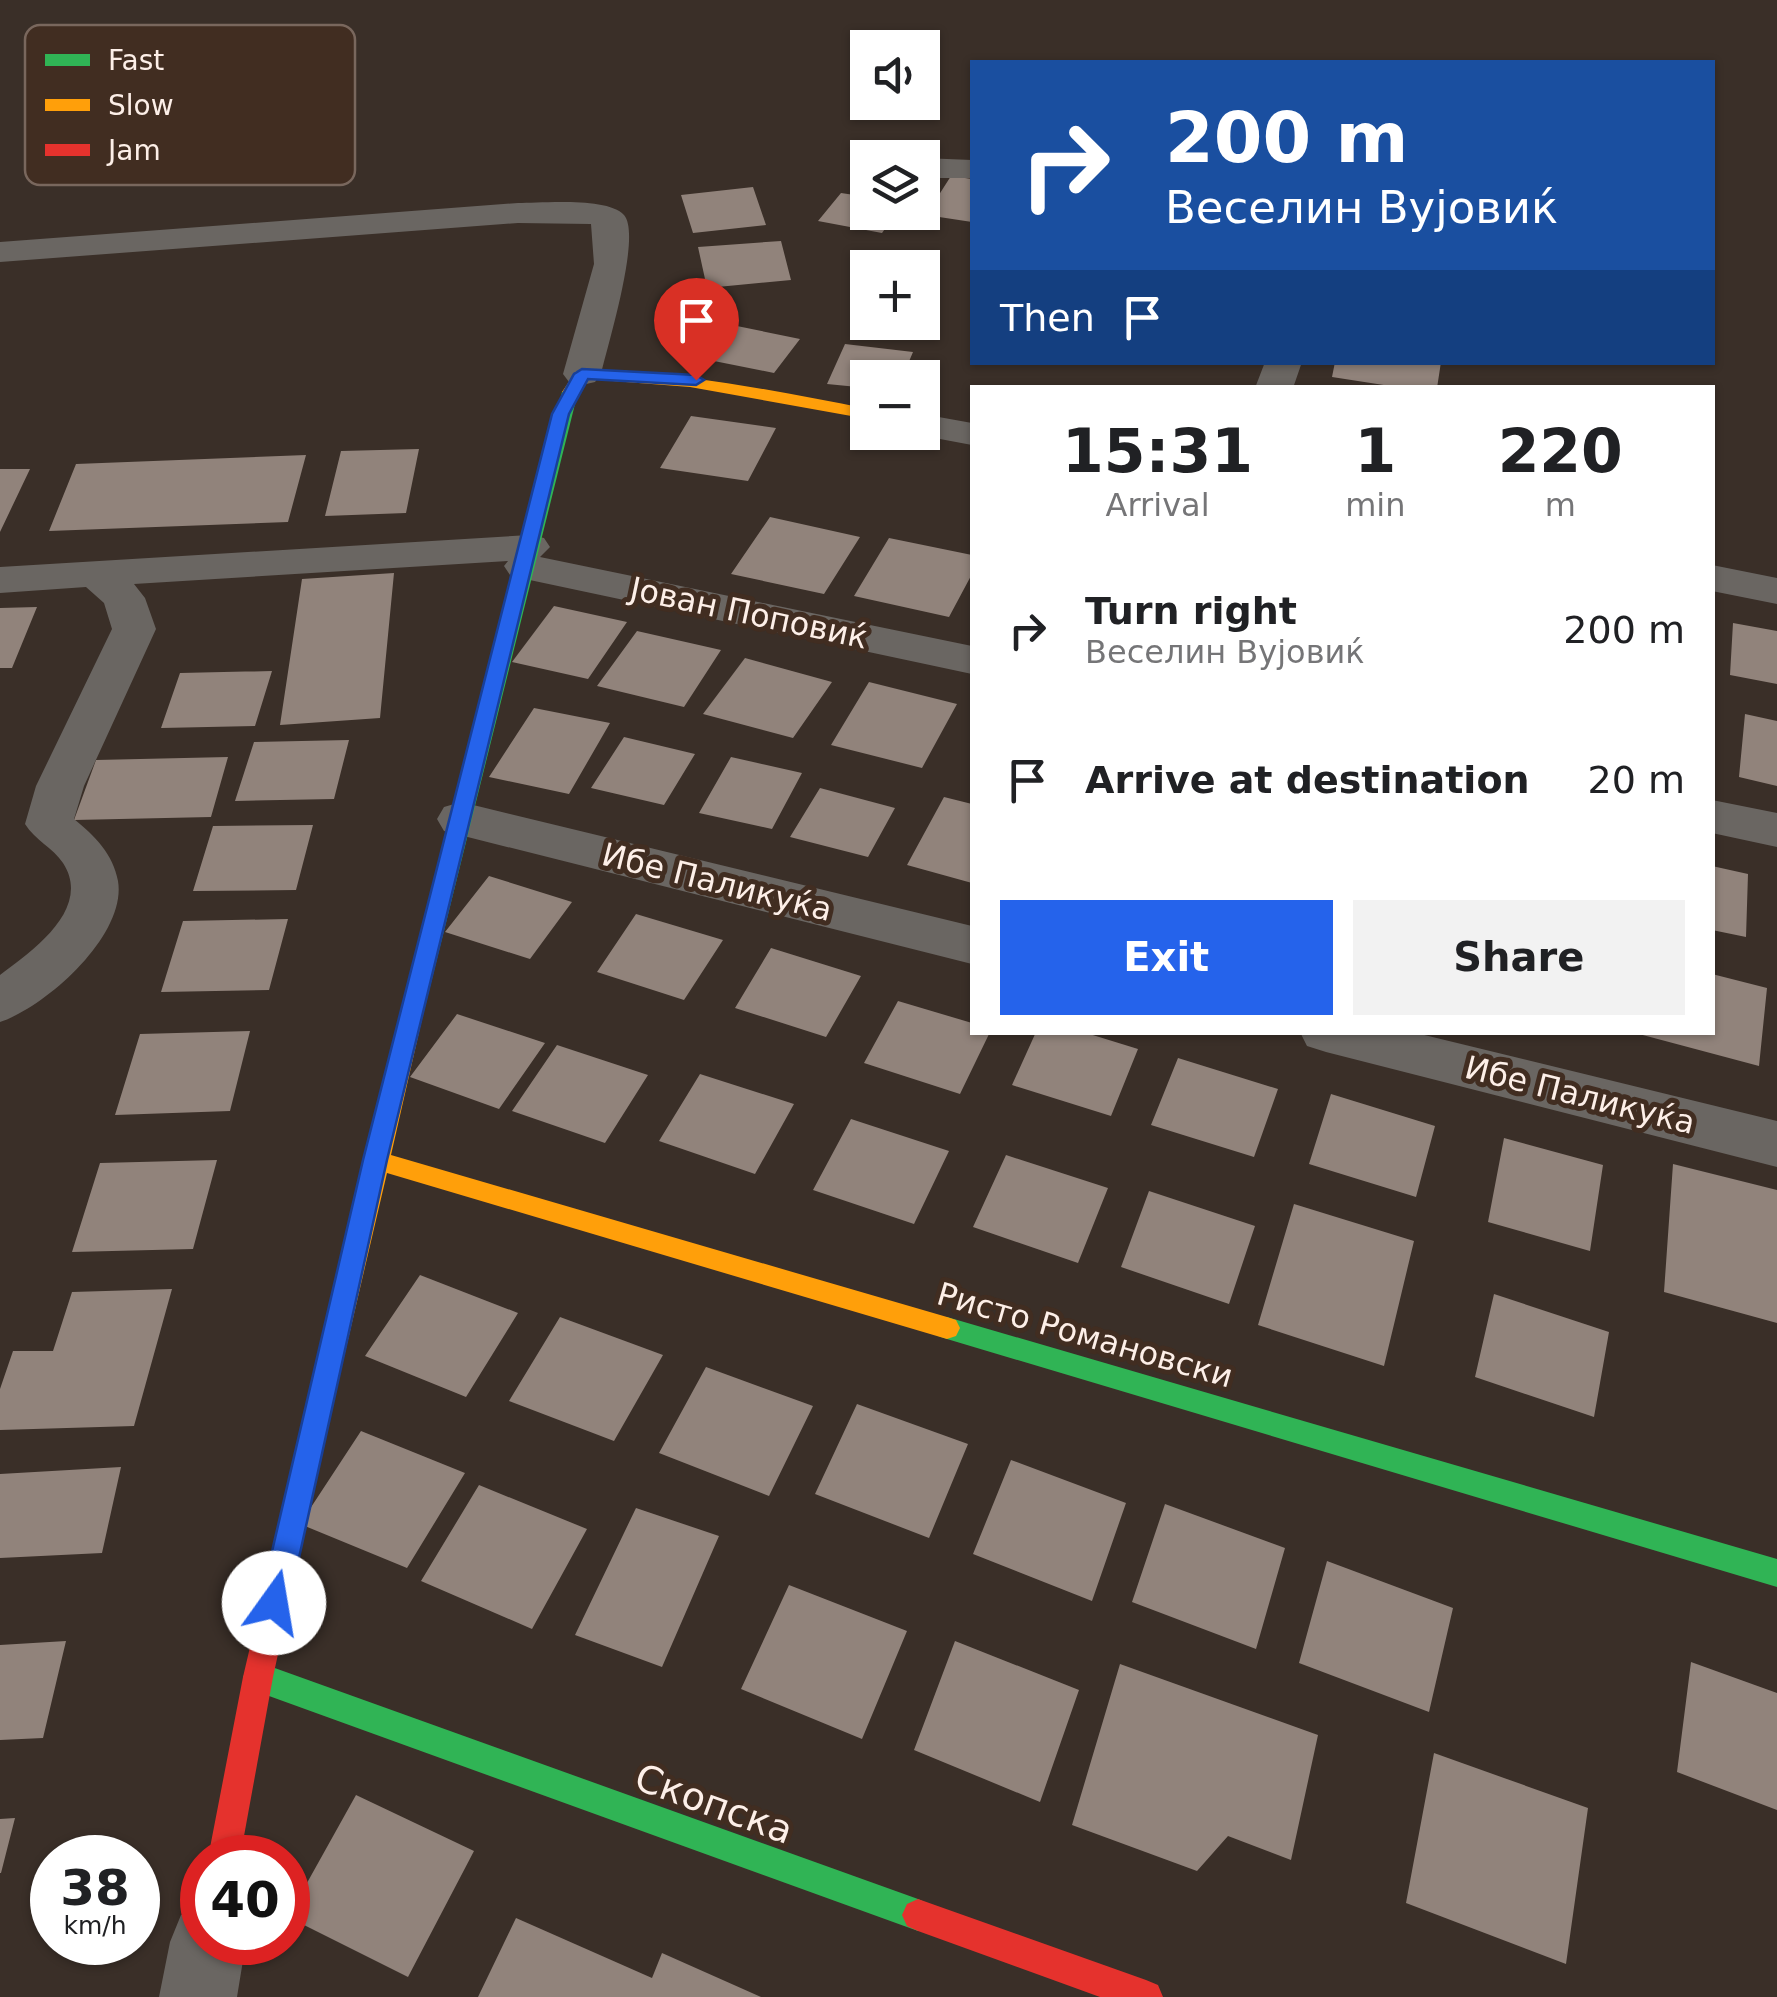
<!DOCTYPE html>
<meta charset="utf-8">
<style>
:root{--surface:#fff;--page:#f2f2f2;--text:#202124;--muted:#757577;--accent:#2563eb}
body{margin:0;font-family:"DejaVu Sans",sans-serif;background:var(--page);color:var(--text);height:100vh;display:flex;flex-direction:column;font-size:38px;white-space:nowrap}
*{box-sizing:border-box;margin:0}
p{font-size:32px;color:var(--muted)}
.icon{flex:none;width:55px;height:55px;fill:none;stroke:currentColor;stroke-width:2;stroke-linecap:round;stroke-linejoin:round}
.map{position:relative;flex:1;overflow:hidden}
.drawer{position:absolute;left:970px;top:385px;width:745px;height:650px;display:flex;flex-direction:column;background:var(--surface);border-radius:0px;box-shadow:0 2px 8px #0004}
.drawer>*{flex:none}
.top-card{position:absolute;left:970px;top:60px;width:745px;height:305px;border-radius:0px;box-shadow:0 2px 8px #0004;background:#1a4fa0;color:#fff;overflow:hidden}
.fabs{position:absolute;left:850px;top:30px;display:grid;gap:20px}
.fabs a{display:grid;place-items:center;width:90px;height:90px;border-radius:0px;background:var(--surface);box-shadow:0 2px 8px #0004;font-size:50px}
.speed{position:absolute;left:30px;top:1835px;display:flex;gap:20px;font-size:50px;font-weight:700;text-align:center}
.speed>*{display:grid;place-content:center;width:130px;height:130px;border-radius:50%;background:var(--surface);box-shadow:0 2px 8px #0004;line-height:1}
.speed small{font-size:25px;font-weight:400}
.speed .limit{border:15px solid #d22;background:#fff;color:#111}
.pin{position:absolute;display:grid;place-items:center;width:85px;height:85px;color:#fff;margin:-102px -42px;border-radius:50% 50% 50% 0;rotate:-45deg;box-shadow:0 0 10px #0007}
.pin .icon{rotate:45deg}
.me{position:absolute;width:110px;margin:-55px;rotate:13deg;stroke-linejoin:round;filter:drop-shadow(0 0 8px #0008)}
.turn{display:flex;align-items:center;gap:35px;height:210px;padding:0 30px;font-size:45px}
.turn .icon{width:130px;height:130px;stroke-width:2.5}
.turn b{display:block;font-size:70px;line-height:85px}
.then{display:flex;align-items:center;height:95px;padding:0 30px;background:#0003;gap:20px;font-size:38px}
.eta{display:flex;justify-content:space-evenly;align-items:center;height:170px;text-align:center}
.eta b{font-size:60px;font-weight:600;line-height:70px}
.primary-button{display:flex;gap:20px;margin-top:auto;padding:20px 30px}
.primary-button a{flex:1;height:115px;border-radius:0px;background:var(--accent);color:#fff;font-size:40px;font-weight:600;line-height:115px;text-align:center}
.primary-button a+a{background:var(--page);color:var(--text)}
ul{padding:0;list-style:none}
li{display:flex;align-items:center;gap:30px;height:150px;padding:0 30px}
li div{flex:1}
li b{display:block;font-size:38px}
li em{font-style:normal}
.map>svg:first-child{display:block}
.building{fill:#91837b}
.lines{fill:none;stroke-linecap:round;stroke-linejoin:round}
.street{fill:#6a6662;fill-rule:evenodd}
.fast{fill:#30b455;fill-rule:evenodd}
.slow{fill:#ff9f0a;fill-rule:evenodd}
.jam{fill:#e5322d;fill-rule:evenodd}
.route{fill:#2563eb;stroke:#184099;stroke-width:2.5}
.labels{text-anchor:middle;stroke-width:10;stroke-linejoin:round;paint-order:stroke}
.street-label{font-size:32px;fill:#fdefe8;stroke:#412d21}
.near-street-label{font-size:38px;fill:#fdefe8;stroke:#412d21}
.key{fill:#412d21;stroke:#79675d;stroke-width:2.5}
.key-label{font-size:28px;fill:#fdefe8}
</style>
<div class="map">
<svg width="1777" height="1997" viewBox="0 0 1777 1997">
<rect width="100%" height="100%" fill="#3a2f28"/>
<path class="building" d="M951,176L972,179V222L926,215Z
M753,187L766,225L693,233L681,195Z
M841,193L868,197V212H897L882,233L818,221Z
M781,241L791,280L707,288L698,247Z
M732,325L800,339L774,373L704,359Z
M845,344L913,352L902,378H868V388L827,384Z
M1335,362H1441L1437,388H1403L1332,377Z
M691,416L776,428L748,481L660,468Z
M419,449L406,513L325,516L341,451Z
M306,455L288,522L49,531L76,464Z
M0,469H30L0,532Z
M770,517L860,537L824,594L731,574Z
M889,538L972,555V574L949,617L854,596Z
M394,573L380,718L280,725L302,579Z
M554,606L627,622L588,679L512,662Z
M37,607L12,668H0V608Z
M1733,623L1777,631V684L1730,675Z
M637,631L721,650L684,707L597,686Z
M745,658L832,682L793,738L703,714Z
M272,671L255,726L161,728L180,673Z
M869,682L957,704L922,768L831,745Z
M534,708L610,723L569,794L489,777Z
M1745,714L1777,721V786L1739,777Z
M624,737L695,754L664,805L591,788Z
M349,740L334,799L235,801L254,742Z
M228,757L211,817L74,820L96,760Z
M731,757L802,773L772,829L699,813Z
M820,788L895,808L868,857L790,837Z
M944,797L972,804V883L907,865Z
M313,825L296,890L193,891L213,826Z
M1712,866L1748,874L1746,937L1712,930Z
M489,876L572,902L530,959L445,932Z
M636,914L723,940L684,1000L597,972Z
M288,919L269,990L161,992L183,921Z
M771,948L861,976L826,1037L735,1008Z
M1712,974L1767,988L1759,1066L1639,1034L1712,1032Z
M898,1001L972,1023V1032H990L960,1094L864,1063Z
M457,1014L545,1043L499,1109L410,1077Z
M250,1031L230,1111L115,1115L140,1034Z
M1036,1032H1083L1138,1049L1111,1116L1012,1085Z
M557,1045L648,1075L605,1143L512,1111Z
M1178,1058L1278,1089L1254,1157L1151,1125Z
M700,1074L794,1104L755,1174L659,1141Z
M1331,1094L1435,1126L1416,1197L1309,1164Z
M851,1119L949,1151L914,1224L813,1190Z
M1504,1138L1603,1165L1590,1251L1488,1222Z
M1006,1155L1108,1188L1078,1263L973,1227Z
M217,1160L193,1249L72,1252L100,1163Z
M1673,1164L1777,1190V1323L1664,1292Z
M1149,1191L1255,1226L1229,1304L1121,1267Z
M1294,1204L1414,1241L1384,1366L1258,1325Z
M420,1275L518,1313L466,1397L365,1356Z
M172,1289L134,1426L0,1430V1389L13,1351H53L72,1292Z
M1494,1294L1609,1332L1594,1417L1475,1377Z
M560,1317L663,1355L614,1441L509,1401Z
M706,1367L813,1406L769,1496L659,1453Z
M857,1404L968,1444L929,1538L815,1494Z
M361,1431L465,1473L407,1568L300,1524Z
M1011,1460L1126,1503L1092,1601L973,1554Z
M121,1467L102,1553L0,1558V1474Z
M479,1485L587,1529L532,1629L421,1581Z
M1165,1504L1285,1548L1256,1649L1132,1602Z
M636,1508L719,1536L662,1667L575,1635Z
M1327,1561L1453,1608L1429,1712L1299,1663Z
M789,1585L907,1631L862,1739L741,1689Z
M66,1641L43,1738L0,1740V1645Z
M955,1641L1079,1690L1040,1802L914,1750Z
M1691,1662L1777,1693V1810L1677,1772Z
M1120,1664L1318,1735L1291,1860L1228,1836L1197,1871L1072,1825Z
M1434,1753L1588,1808L1566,1964L1406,1903Z
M356,1795L474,1851L408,1977L288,1917Z
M15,1818L1,1873H0V1819Z
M516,1918L652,1978L662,1953L761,1997H478Z"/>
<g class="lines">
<path class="street" d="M922,158L972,160V178H922Z
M518,203C542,203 608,197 624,215C642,235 607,347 601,374L595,382L582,385L569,382L563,374L594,264L591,224L518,223L0,262V242Z
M1265,362H1302L1293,388H1255Z
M922,414L972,423V445L908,433L922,432Z
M529,535L544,538L550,547L540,557L972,646V674L525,579L510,575L504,566L508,561L134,584L145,598L156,629L84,786L74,819C95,836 113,854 118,881C127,935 46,1007 0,1022V975C31,952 93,909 63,863C53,848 35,840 25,824L36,786L112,629L104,603L86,587L0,593V567Z
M1712,565L1777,578V604L1712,591Z
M1712,800L1777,813V847L1712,833Z
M461,802L972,926V964L444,831L437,819L444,807Z
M1300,1032H1412L1777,1121V1167L1326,1052L1307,1046Z
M202,1906V1942H246L237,1997H159L170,1942L181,1915Z"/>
<path class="fast" d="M570,387L578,392L422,1019L419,1025H403L400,1019L562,392Z
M947,1317L1777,1559V1587L947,1339L938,1336L934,1328L938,1320Z
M258,1662L918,1899L929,1904L934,1915L929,1926L918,1931L258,1692L248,1687L243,1677L248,1667Z"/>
<path class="slow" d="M618,370C702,377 785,392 868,409V419L690,387L587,379L576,395L562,392L576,371Z
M411,1010L419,1013L422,1019L391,1155L947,1317L956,1320L960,1328L956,1336L947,1339L387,1173L332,1408L328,1417L319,1420L310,1417L306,1408L400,1019L403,1013Z"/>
<path class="jam" d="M319,1396L328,1399L332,1408L273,1677L240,1858H208L243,1677L306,1408L310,1399Z
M918,1899L1146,1980L1158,1985L1163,1997H1100L918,1931L907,1926L902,1915L907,1904Z"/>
</g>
<path class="route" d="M582,369L696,375L704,380L696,385L588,379L569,414L387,1160L289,1603L285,1613L274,1617L264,1613L260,1603L363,1160L552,414L574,374Z"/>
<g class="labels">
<g class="street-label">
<text transform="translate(749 613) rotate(12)" y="11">Јован Поповиќ</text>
<text transform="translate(717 882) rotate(14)" y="11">Ибе Паликуќа</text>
<text transform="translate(1580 1095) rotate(14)" y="11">Ибе Паликуќа</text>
<text transform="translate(1085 1335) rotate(16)" y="11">Ристо Романовски</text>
</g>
<g class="near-street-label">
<text transform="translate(714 1804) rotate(20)" y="13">Скопска</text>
</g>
</g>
<rect x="25" y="25" width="330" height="160" rx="15" class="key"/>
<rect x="45" y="54" width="45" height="12" fill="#30b455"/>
<rect x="45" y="99" width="45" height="12" fill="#ff9f0a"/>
<rect x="45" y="144" width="45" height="12" fill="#e5322d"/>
<g class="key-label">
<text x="108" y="70">Fast</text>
<text x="108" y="115">Slow</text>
<text x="108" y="160">Jam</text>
</g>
</svg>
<div class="fabs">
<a><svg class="icon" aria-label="sound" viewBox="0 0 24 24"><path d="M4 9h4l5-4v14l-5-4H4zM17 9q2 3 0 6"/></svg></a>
<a><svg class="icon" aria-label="layers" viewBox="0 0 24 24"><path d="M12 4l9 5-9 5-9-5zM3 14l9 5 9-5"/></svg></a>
<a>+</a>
<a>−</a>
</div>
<div class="speed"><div>38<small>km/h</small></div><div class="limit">40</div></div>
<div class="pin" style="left:696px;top:380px;background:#d93025"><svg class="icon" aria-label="arrive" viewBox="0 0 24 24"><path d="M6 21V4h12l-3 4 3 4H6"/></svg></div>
<svg class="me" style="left:274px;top:1603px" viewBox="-20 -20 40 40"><circle r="19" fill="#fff"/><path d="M0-13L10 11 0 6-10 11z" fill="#2563eb"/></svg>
<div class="top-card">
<div class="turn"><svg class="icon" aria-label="right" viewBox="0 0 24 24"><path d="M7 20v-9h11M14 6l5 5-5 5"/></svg><div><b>200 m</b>Веселин Вујовиќ</div></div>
<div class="then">Then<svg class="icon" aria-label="arrive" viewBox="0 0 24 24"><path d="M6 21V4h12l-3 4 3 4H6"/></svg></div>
</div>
<section class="drawer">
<div class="eta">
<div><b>15:31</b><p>Arrival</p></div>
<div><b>1</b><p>min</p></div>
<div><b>220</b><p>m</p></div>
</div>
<ul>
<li><svg class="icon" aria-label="right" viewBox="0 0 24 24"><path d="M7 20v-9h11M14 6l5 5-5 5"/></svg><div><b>Turn right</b><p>Веселин Вујовиќ</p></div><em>200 m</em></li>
<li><svg class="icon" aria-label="arrive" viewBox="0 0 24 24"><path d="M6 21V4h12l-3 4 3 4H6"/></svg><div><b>Arrive at destination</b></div><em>20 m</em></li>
</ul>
<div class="primary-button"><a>Exit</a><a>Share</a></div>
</section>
</div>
